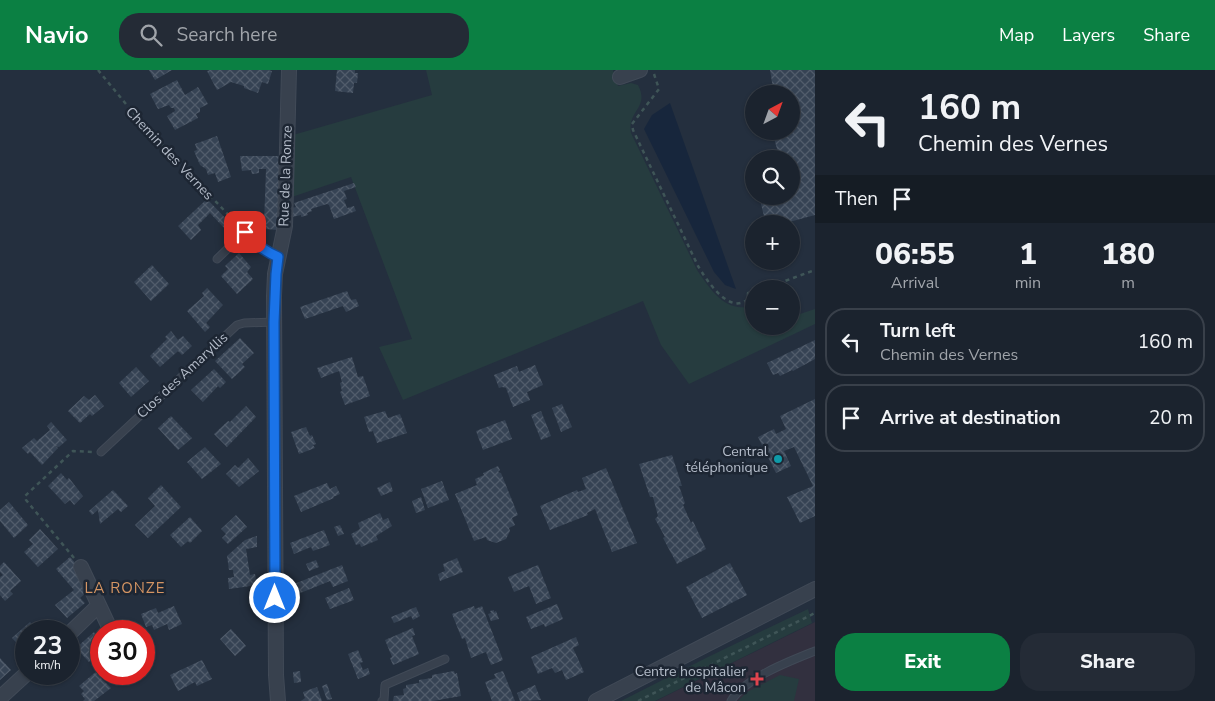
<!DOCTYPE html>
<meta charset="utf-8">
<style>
:root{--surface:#1b232e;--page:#242b36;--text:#f1f3f6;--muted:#a0a4aa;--line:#39404a;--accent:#0b8043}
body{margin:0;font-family:"Nunito Sans",sans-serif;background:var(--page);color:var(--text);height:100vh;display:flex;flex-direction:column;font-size:19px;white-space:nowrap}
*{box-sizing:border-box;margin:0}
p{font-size:16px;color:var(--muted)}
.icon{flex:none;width:28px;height:28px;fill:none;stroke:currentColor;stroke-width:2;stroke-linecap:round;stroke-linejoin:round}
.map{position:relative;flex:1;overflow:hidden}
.drawer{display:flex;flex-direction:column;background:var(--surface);width:400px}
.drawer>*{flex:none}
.top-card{background:#1b232e;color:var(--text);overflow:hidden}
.needle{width:32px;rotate:41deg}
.controls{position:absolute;left:745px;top:15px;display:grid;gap:10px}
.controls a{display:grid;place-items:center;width:55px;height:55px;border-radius:50%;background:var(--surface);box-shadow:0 1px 4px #0004,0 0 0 1px var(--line);font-size:25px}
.speed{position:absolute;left:15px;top:550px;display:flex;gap:10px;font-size:25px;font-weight:700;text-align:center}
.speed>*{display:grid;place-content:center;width:65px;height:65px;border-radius:50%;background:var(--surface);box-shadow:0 1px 4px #0004,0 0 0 1px var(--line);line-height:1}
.speed small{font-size:12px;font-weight:400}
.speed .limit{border:8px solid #d22;background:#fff;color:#111}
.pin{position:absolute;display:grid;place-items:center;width:42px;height:42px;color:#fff;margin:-21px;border-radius:10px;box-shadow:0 2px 8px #0006}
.me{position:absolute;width:55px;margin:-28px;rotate:0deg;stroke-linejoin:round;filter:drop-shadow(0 0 4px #0008)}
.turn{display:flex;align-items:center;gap:18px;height:105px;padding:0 20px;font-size:22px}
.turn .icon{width:65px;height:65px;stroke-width:2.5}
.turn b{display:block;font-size:35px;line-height:42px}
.then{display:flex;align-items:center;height:48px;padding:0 20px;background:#0003;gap:10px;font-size:19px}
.eta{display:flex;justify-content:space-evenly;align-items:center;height:85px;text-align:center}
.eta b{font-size:30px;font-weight:800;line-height:35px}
.primary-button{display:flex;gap:10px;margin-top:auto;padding:10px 20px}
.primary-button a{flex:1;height:58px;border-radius:20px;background:var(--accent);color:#fff;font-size:20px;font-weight:800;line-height:58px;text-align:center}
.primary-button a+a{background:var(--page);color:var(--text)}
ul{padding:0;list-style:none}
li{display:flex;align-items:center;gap:15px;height:68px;margin:0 10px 8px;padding:0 10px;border:2px solid var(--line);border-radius:20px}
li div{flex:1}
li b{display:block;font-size:19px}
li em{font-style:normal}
header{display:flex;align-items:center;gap:30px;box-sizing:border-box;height:70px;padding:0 25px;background:var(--accent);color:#fff}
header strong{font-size:24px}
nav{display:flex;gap:28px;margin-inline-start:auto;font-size:18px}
.search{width:350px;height:45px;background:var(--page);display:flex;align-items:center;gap:12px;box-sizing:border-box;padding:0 18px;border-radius:20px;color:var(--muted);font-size:19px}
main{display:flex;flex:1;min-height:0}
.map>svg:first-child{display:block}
.medical{fill:#32303f}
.grass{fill:#263c3f}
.water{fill:#17263c}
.building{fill:url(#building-cross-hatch)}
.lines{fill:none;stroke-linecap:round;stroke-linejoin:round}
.lane-casing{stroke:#414a57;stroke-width:9}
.street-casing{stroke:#414a57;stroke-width:16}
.path{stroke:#3f5557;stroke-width:2.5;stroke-dasharray:4 4;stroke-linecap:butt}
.lane{stroke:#38414e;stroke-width:7}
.street{stroke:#38414e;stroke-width:14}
.route-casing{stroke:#114b97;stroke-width:12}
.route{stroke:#1a73e8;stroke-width:9}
.culture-dot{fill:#0f9aa8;stroke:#1d2633;stroke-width:2}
.health-dot{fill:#e0444e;stroke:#1d2633;stroke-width:2}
.labels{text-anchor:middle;stroke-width:5;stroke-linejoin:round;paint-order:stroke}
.street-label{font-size:14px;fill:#b4bcc9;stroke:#1d2633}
.poi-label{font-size:14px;fill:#b4bcc9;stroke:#1d2633;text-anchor:end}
.neighbourhood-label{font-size:15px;letter-spacing:1px;fill:#d59563;stroke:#1d2633}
</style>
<header>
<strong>Navio</strong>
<div class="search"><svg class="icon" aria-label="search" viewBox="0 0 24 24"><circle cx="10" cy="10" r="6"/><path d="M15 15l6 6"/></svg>Search here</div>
<nav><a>Map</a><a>Layers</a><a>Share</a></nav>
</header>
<main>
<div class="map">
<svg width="815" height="631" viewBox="0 0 815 631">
<defs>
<pattern id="building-cross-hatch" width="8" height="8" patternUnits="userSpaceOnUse" patternTransform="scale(1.25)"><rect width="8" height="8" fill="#364354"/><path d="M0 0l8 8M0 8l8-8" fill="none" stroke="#515c6b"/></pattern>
</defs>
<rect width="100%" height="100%" fill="#242f3e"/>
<path class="medical" d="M815,552V631H656L744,587Z"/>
<path class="grass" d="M426,0H613L618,16L631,13L638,15C650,38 627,40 631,63L697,200C711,220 726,245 754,235V256H791V247L815,239V254L689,314L661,275L643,231L403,330L379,277L412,269L351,107L292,127L293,65L432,25Z
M808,539L812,553L655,631H621L708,587Z
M780,605L799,609L794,631H738L747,622Z"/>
<path class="water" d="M670,33L736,219L725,215L714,202L644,59L652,45Z"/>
<path class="building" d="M149,0H172L155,10Z
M210,0H268L272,1L268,14L262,12L258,23L244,18V16L231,12L217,20L207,1Z
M337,0H355V3H358L357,13H354L353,23L335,21Z
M770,0H815V145L782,154H766L759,126H791V89H780L773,65L774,61H791V24H774Z
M177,10L185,25L198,17L208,34L200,38V42L196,44L198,48L175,60L167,46L175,41L174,38H171L169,35L158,39L150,24Z
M217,66L231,107L218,112L215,103L208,105L206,99L200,95L194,81L197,80L195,74Z
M240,86H280L277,160L266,159L264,154L266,99H259V103L252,104L251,100L242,101Z
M354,113L356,117L344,121L347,129L344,130L347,138L354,136L356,141L334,149L329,135L327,134L311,139L312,141L307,143L308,145L301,147V145L292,147V138L296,137L294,133Z
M207,129L231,154L225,159L210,143L198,155L201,160L191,170L178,156Z
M239,183L251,197L247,202L253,209L237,224L221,206L228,199L225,196Z
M152,195L169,214L151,231L134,212Z
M207,218L223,235L206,253L210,257L205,262L187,241L204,226L202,223Z
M347,221L351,230L356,229L359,236L346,242L343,236L305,249L300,237Z
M171,261L178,270L183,266L192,276L182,285L178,281L160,297L150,286L167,269L165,267Z
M240,268L254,283L242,294L245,297L232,309L215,291Z
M815,270V289L793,301L792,300L780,306L778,303L773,305L767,293Z
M352,287L358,307L363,306L370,326L345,335L340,322L342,321L340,313L342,312L339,301L321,308L317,298Z
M535,295L543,315L527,322L530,330L513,337L506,318L502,317L499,318L494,305L517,296L519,302Z
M136,297L149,311L131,327L119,313Z
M214,299L226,312L220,318L218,316L203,332L191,320Z
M95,325L104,336L92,346L90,344L80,353L68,341L84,326L89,330Z
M815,329V446L800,453L787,427L813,416L794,377L784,381L791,396L776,403L758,367L774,359L776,364L786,359L780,346Z
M562,334L572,357L561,362L552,338Z
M246,336L256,347L227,377L214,364L228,351L230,352Z
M385,341L388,348L400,344L407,363L377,373L373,361L369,362L364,347Z
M541,341L551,366L541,370L531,345Z
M171,346L192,368L178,380L158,358Z
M505,350L512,369L483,380L476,361Z
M51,352L67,370L59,377L55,376L58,378L42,395L30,382L28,384L22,378L34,368L37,371L50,360L47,356Z
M306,357L310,366L312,365L316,374L313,375L315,378L299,384L291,362Z
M205,377L221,394L202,409L187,392Z
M672,385L682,416H679L685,433L683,435L691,453L693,451L706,479L677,494L663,468L665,467L655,449L658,446L653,427H650L639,394Z
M248,388L259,401L239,417L226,404L235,395L238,398Z
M498,396L500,400L498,402L501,403L518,445L512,448L515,455L509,458L510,461L506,469L496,473L487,470L486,467L474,471L455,424L477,415L475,409L484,405L483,403Z
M606,398L637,473L612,482L595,439L587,443L588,445L550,460L540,436L577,420L578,422L586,419L582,408Z
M61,403L67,410L69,408L83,426L74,435L70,430L65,434L48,416Z
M442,411L449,430L428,438L421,419Z
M390,412L393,421L381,426L377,418Z
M327,413L330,419L336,416L340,424L333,427L334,428L301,442L294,426Z
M161,415L181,437L148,468L135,455L155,436L148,428Z
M113,420L128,436L121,442L118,439L100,454L98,440L92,445L89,441Z
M421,427L425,440L416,443L412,431Z
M9,432L28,455L14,468L0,451V440Z
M380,443L383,450L388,448L392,456L376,466L378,470L361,477L360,474L356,475L351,464L360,459L358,453Z
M236,445L247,457L228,474L222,468L226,464L221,459Z
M190,447L202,461L190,473L188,471L181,477L170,465Z
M340,455L344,464L338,466L334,457Z
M40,459L58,479L38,497L24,482L33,474L29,470Z
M324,460L330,475L313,481L311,477L294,484L290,473Z
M257,466V477L246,479L250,505L255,504L257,515L229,519L228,508L234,507L233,500H229L227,486L245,470Z
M70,487L78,496L88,521L80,528L85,533L67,548L55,535L74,520L56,499Z
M457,488L463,502L440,511L438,504L445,501L443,494Z
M316,490L319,497L309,501L306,494Z
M4,492L21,511L10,521L13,524L5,531L0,525V507L3,505L0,502V496Z
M730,493L747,525L702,548L686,517Z
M342,495L348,511L333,517L330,511L293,526L289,516Z
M538,495L551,528L536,534L529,516L514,522L508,507Z
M349,518L354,530L330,539L325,528Z
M557,534L563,549L545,557L544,554L531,559L526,547Z
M174,536L182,554L169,560L167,554L154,560L152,555L146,557L141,544L156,538L158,543Z
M474,536L475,539L482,536L503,590L491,595L486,582L471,588L465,568L462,569L452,544Z
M416,537L420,546L413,550L411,546L394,553L391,547Z
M494,540V542L496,541L499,549L491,551L488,544L491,543L490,541Z
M30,552L38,561H26V583L12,568Z
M413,558L415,565L412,566L419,584L393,595L390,588L392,587L385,570Z
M231,559L246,576L235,586L220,569Z
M94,562L101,570V581L89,592L76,578Z
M576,567L579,575L573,578L584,602L566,610L562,600L555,603L552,598L538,604L531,587Z
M358,580L363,592L360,593L363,600L368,598L370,604L358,609L348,584Z
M0,588L11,600L0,610Z
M202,590L212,609L197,616L195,612L178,621L170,605Z
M98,600L103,606L101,608L111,618L94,631H83L85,629L81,624L84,621L79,616Z
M300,601L301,612L294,613L293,602Z
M454,601L455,604L457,603L461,626L433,631H393L394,626L404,625L403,619L406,618V615L419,613V610L432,608V605Z
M503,601L515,631H492L485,612L496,608L494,604Z
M327,614L332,629L327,630L322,616Z
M535,615L541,630L520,631L517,623Z
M317,617L322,631H301L305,628L303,622Z"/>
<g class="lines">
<defs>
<path id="lane" d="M217,189L245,162C255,174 264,181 278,187
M101,382L237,255L244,253L274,252
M382,631L384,630L385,615L445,589
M731,631C745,608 790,591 815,581"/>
<path id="street" d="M620,7L640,0
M81,497L111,561
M69,564L99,535
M131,604L132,605
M0,628L26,604
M278,631L276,605L274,226L275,204L285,156L289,0
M596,631L815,519"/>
</defs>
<use href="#lane" class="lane-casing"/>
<use href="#street" class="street-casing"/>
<path class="path" d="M98,0L144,56L239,156
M654,4L659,19L632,54L633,60L698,196C706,209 729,246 748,229V223L754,222
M763,219L815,200
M74,488L26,430L25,426L73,381L93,382
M638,631L815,543"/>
<use href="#lane" class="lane"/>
<use href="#street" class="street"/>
</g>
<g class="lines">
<defs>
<path id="route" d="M245,162C255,174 264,181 278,187L276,204L274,252L275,528"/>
</defs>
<use href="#route" class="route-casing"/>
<use href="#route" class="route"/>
</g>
<circle class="culture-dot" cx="778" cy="389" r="5"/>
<path class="health-dot" d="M754.5 601.5h5v5h5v5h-5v5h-5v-5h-5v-5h5z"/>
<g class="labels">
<g class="street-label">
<text transform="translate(170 83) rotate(47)" y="5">Chemin des Vernes</text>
<text transform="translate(285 106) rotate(-88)" y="5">Rue de la Ronze</text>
<text transform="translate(182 305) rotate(-43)" y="5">Clos des Amaryllis</text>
</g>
<g class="poi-label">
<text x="768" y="386">Central<tspan x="768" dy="16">téléphonique</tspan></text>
<text x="746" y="606">Centre hospitalier<tspan x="746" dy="16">de Mâcon</tspan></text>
</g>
<g class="neighbourhood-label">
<text x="125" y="523">LA RONZE</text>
</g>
</g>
</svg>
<div class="controls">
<a><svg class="needle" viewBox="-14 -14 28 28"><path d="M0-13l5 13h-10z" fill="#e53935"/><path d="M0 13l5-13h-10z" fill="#a0a4aa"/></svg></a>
<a><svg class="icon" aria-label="search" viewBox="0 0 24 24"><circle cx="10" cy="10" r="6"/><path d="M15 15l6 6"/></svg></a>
<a>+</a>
<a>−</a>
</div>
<div class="speed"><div>23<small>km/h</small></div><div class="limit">30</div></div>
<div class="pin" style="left:245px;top:162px;background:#d93025"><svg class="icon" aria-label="arrive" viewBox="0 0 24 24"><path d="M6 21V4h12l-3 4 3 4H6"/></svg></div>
<svg class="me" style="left:275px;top:528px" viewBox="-20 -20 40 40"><circle r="17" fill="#1a73e8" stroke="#fff" stroke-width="3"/><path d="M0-11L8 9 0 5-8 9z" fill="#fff"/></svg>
</div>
<section class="drawer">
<div class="top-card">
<div class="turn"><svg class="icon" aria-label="left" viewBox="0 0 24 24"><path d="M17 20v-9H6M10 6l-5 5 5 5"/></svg><div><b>160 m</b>Chemin des Vernes</div></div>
<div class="then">Then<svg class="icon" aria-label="arrive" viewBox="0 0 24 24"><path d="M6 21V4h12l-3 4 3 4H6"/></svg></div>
</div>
<div class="eta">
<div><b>06:55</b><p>Arrival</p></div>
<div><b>1</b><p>min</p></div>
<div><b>180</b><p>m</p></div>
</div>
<ul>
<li><svg class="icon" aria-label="left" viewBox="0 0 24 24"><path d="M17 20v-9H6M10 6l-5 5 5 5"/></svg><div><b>Turn left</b><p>Chemin des Vernes</p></div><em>160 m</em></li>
<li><svg class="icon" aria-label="arrive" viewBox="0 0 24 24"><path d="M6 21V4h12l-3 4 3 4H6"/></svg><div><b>Arrive at destination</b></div><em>20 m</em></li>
</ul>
<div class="primary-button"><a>Exit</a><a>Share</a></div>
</section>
</main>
